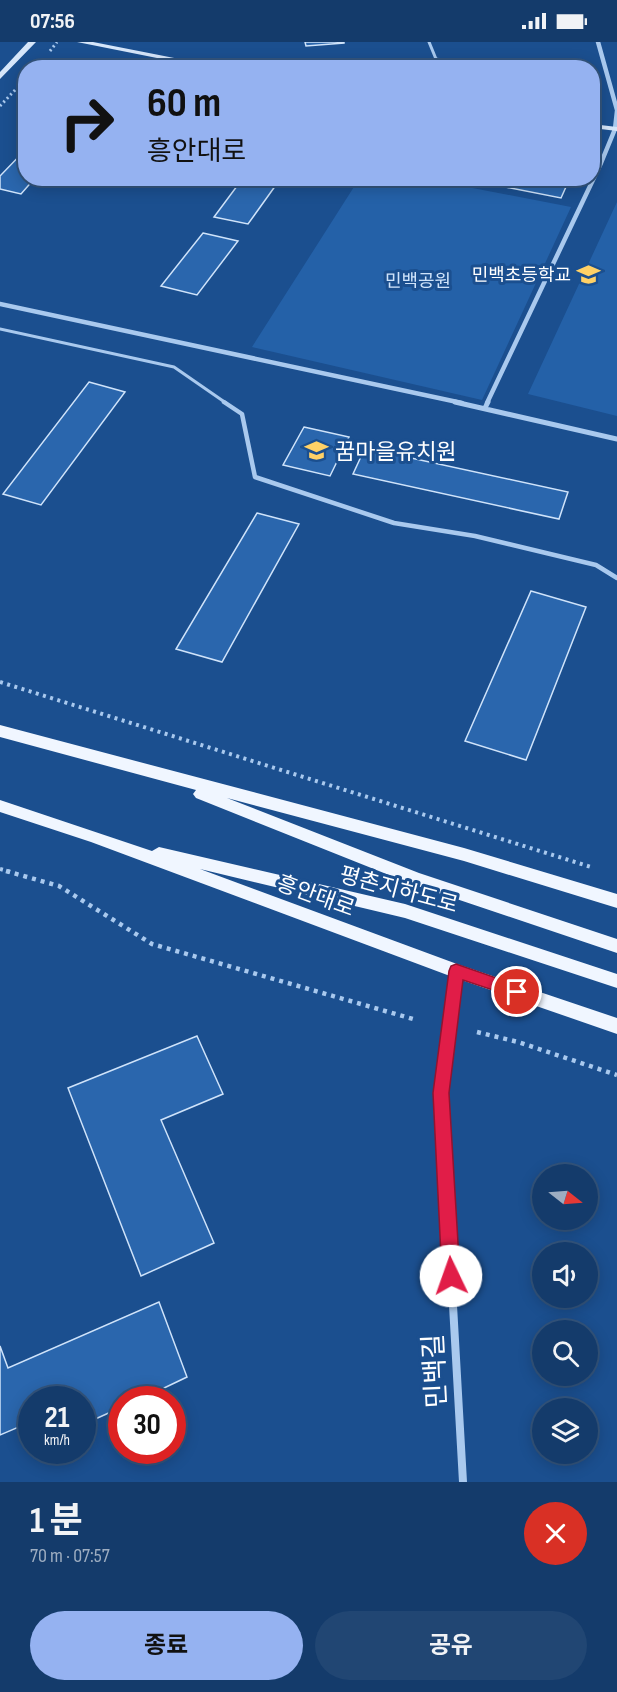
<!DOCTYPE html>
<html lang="ko">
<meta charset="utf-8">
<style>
:root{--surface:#143b6b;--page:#214673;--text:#f1f3f6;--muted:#9dadc1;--line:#33557e;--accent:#95b2f1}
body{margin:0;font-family:"Sofia Sans Condensed","Noto Sans KR",sans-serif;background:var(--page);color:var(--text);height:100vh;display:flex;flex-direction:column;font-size:22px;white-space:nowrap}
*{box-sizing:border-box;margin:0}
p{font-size:20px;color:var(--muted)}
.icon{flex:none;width:33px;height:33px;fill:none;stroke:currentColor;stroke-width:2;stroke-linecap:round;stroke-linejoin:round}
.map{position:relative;height:1440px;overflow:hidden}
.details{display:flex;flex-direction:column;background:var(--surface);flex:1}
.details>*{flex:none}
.top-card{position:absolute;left:18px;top:18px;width:582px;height:126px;border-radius:24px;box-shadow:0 3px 15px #0003,0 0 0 2px var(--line);background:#95b2f1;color:#111;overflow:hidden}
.needle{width:39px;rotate:107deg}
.tools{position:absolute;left:532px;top:1122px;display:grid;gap:12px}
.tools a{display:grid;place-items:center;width:66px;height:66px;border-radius:50%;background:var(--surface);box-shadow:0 3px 15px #0003,0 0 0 2px var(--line);font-size:30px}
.speed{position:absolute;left:18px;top:1344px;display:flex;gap:12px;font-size:30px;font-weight:700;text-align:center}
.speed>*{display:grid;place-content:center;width:78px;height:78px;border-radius:50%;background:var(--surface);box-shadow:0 3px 15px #0003,0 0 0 2px var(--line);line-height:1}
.speed small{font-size:15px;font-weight:400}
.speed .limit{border:9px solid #d22;background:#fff;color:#111}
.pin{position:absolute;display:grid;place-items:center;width:51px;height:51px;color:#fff;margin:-26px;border:3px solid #fff;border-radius:50%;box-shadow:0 2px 6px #0007}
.me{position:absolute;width:66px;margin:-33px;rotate:357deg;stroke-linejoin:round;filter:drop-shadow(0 0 4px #0008)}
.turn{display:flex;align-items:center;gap:21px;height:126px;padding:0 30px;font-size:27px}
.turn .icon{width:78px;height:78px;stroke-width:2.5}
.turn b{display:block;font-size:42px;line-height:51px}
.round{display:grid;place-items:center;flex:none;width:63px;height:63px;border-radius:32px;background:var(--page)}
.overview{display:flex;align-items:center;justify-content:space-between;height:102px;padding:0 30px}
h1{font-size:36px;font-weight:700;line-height:45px}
.cta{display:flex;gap:12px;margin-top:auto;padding:12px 30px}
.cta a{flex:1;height:69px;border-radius:36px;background:var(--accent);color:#111;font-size:24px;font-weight:700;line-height:69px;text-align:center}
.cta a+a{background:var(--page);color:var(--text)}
.status{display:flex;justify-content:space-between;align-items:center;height:42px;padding:0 30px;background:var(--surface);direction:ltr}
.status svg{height:16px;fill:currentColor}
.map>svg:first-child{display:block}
.green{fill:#2461a8}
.building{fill:#2a66ad;stroke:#cfe3fa;stroke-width:1.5}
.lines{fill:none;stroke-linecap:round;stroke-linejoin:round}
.path-far2{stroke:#a9c9ee;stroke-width:3;stroke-dasharray:2 3;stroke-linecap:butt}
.path-far1{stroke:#a9c9ee;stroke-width:4;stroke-dasharray:3 4.5;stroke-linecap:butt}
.path{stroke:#a9c9ee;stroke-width:4.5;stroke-dasharray:4 5;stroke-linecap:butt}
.lane-far1{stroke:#a9c9ee;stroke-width:3}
.lane{stroke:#a9c9ee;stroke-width:4.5}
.street-far2{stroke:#a9c9ee;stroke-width:4.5}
.street-far1{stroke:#a9c9ee;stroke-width:5}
.street{stroke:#a9c9ee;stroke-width:8}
.secondary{fill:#d6e6fa;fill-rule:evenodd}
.primary{fill:#f0f6ff;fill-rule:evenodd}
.route{fill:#e11d48;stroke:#92132f;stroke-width:1.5}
.labels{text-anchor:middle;stroke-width:6;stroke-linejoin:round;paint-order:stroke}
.far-poi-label{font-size:18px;fill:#fff;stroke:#1b4f8f;text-anchor:end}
.far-park-label{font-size:18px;fill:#cfe3fa;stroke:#1b4f8f}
.poi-label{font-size:22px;fill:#fff;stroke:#1b4f8f;text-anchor:start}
.street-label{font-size:22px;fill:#fff;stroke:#1b4f8f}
.near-street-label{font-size:27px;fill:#fff;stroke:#1b4f8f}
</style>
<div class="status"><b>07:56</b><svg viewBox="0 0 49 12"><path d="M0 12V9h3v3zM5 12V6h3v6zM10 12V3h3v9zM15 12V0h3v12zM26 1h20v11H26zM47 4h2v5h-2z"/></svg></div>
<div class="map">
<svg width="617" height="1440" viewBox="0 0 617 1440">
<rect width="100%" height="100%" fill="#1b4f8f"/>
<path class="green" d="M359,137H426L571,165L482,358L252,305Z
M617,160V374L528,352Z"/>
<path class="building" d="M305,0H344V1L306,4Z
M26,107V136H35L21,152L0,147V134Z
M243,136H281L248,182L214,175Z
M504,136H570L561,156L500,144Z
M203,191L238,199L197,253L161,244Z
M89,340L125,350L41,463L3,452Z
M304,385L349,395L330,434L283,423Z
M365,406L568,450L559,477L353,432Z
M257,471L299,482L222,620L176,607Z
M531,549L586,565L526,718L465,699Z
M197,994L223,1052L161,1078L214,1201L141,1234L68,1046Z
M159,1260L187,1335L139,1358H122V1365L82,1383V1358H32V1392L28,1381L0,1393V1304L8,1326Z"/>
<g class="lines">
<path class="path-far2" d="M50,9L57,0
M0,64L16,47"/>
<path class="path-far1" d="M0,640L591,825
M0,827L11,830"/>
<path class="path" d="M6,829L59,844L152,902L413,977
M477,990L518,1000L617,1033"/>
<path class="lane-far1" d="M429,0L436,17L482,26
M0,287L174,325L226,361"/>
<path class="lane" d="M224,360L242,372L255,435L394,481L475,494L596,523L617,536"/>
<path class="street-far2" d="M598,0L617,68
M0,262L462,361
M487,361L601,121L615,87L617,69"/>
<path class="street-far1" d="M455,360L617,397
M485,366L488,360"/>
<path class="street" d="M456,929L441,1051L463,1440"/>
<path class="secondary" d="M28,0H36L0,37V30Z
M77,0H93L225,26H207Z
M592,82L617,85V89L592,86Z"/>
<path class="primary" d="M0,683L464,806L617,852V866L464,819L227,756L419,831L617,897V911L409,841L196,756L193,752L196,748L0,695Z
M0,758L152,809L159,805L405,862L617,932V946L405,876L200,827L457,922L617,976V992L450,934L91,800L0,770Z"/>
</g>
<path class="route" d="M456,922L522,945L524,950L522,954L517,956L463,938L449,1051L460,1234L457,1240L451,1243L445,1240L442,1234L433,1051L449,929L451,924Z"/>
<defs>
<symbol id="school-bare" viewBox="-9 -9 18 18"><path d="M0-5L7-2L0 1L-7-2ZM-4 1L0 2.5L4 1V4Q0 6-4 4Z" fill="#ffd166" stroke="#1b4f8f" stroke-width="2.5" paint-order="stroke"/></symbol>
</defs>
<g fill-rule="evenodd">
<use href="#school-bare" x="572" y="216" width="33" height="33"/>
<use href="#school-bare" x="300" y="392" width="33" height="33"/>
</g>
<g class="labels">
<g class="far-poi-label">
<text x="571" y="239">민백초등학교</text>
</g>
<g class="far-park-label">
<text x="418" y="245">민백공원</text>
</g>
<g class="poi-label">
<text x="335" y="417">꿈마을유치원</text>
</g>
<g class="street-label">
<text transform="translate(399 847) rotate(15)" y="8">평촌지하도로</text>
<text transform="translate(316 853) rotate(20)" y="8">흥안대로</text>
</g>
<g class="near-street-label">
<text transform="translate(435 1329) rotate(-93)" y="9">민백길</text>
</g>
</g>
</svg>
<div class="tools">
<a><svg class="needle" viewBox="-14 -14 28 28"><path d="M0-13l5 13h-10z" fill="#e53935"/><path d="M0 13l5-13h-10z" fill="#9dadc1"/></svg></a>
<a><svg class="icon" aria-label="sound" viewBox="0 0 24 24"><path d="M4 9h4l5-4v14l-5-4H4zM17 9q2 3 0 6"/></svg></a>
<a><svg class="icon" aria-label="search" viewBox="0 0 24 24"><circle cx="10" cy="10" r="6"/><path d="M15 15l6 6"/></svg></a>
<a><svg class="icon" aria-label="layers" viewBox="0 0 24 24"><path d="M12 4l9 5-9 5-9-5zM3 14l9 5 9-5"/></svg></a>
</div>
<div class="speed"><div>21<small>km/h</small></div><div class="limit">30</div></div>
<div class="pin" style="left:517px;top:950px;background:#d93025"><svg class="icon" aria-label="arrive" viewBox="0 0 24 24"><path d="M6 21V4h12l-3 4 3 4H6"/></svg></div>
<svg class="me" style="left:451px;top:1234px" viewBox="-20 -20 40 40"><circle r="19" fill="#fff"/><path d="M0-13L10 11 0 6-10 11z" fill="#e11d48"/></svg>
<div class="top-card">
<div class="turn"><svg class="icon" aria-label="right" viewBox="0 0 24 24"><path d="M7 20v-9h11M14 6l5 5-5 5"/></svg><div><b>60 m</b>흥안대로</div></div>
</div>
</div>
<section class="details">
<div class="overview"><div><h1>1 분</h1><p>70 m · 07:57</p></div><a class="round" style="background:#d93025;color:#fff"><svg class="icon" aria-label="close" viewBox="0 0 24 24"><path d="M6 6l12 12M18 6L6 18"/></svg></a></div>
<div class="cta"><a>종료</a><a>공유</a></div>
</section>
